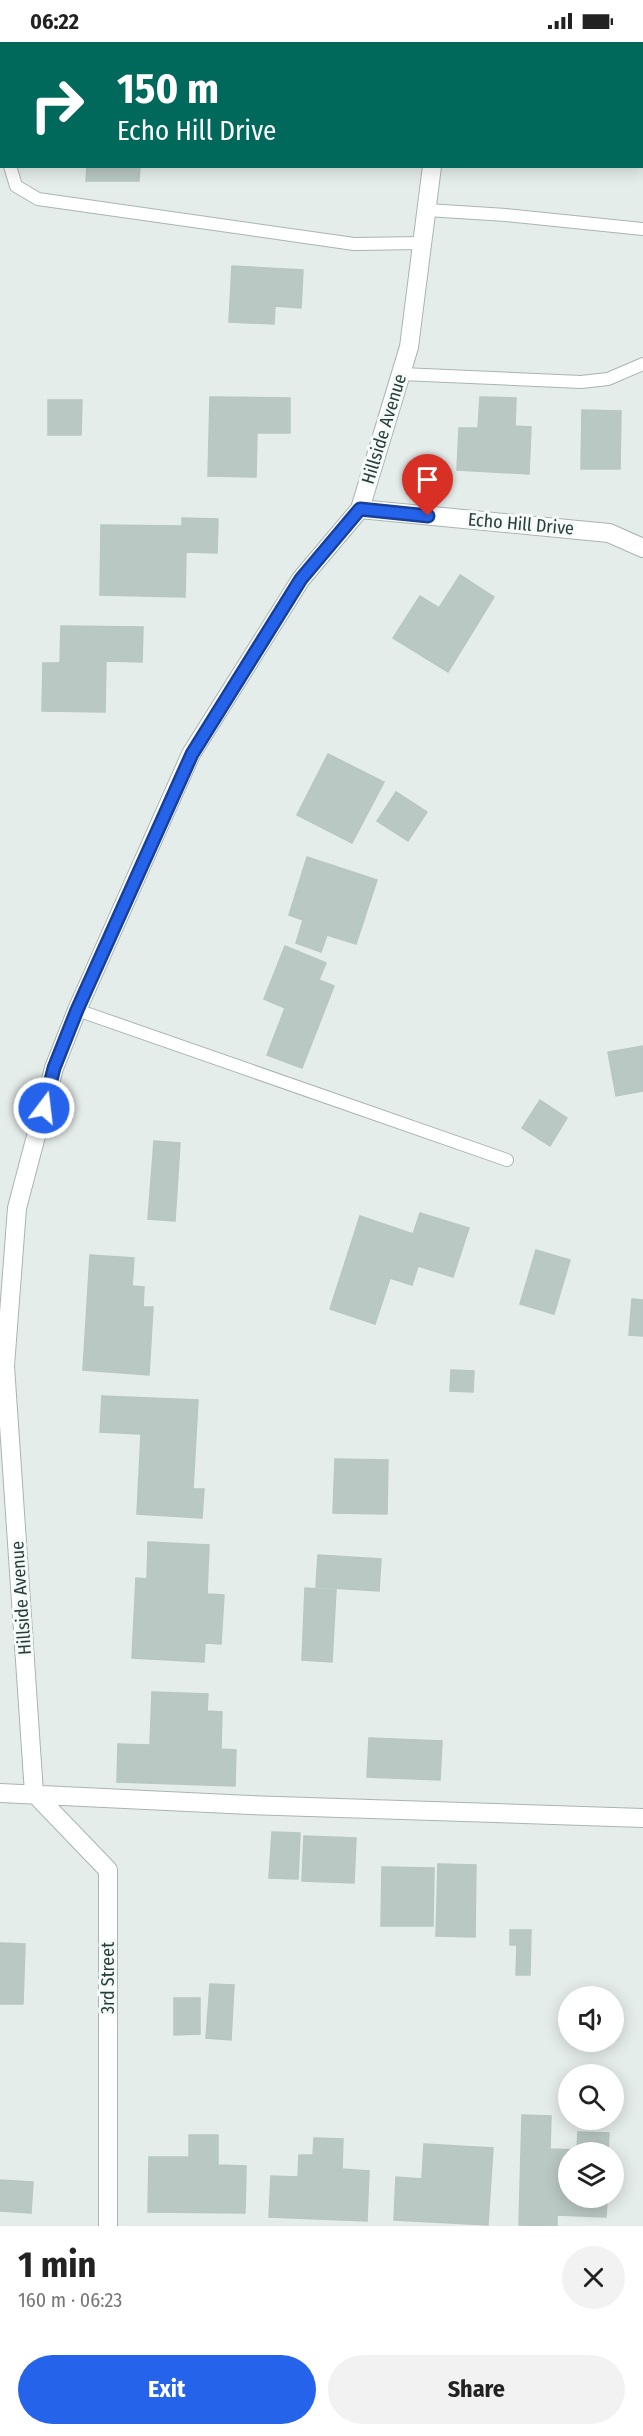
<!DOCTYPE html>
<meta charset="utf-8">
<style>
:root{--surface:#fff;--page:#f2f2f2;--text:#222;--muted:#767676;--accent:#2563eb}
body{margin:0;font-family:"Fira Sans Condensed",sans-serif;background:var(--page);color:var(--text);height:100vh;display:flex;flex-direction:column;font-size:22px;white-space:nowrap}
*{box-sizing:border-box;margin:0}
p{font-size:20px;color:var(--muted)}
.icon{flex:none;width:33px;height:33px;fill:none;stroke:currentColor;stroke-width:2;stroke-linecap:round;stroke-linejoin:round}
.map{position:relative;height:2184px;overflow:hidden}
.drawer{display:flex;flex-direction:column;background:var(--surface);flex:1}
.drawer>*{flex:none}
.top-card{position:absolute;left:0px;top:0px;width:644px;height:126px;box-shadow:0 3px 15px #0003;background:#00695c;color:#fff;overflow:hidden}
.fabs{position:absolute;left:558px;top:1944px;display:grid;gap:12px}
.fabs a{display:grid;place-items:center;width:66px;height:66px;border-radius:50%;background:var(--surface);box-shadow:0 3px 15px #0003;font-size:30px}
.pin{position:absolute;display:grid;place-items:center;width:51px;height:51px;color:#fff;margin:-62px -26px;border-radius:50% 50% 50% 0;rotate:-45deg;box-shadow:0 0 6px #0007}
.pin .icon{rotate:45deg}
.me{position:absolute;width:66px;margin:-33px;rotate:15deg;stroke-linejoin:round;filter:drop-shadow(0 0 4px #0008)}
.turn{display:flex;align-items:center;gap:21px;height:126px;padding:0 18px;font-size:27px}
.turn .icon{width:78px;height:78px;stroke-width:2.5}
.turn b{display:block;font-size:42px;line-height:51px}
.round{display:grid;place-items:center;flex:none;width:63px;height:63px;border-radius:32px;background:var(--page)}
.headline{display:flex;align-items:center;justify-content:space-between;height:102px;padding:0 18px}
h1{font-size:36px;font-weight:700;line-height:45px}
.action{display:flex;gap:12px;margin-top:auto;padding:12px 18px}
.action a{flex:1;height:69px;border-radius:36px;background:var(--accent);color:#fff;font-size:24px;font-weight:700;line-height:69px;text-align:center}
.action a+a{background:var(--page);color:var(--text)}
.status{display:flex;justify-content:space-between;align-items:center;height:42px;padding:0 30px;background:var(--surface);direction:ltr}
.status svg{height:16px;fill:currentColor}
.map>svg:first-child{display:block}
.building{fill:#bac8c4;stroke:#b7c7c3;stroke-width:1.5}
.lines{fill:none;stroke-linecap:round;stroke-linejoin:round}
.service-casing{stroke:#a8b5b3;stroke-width:14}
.minor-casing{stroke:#a8b5b3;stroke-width:20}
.service{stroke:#fff;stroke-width:12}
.minor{stroke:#fff;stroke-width:18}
.route-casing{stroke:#184099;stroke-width:15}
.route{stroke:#2563eb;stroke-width:10}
.labels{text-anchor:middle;stroke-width:6;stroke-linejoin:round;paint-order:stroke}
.street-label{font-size:18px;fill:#253e3b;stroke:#f5faf8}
</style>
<div class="status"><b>06:22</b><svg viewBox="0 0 49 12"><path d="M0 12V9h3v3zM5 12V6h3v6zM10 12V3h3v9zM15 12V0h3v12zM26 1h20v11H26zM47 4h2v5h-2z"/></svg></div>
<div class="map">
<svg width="643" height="2184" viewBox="0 0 643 2184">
<rect width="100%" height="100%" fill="#e5edeb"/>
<path class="building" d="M258,0H305V2H258Z
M87,124H140L139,139H86Z
M232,224L303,228L301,266L275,264L274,282L229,280Z
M210,355L290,356V391H257L256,435L208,434Z
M480,355L516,356L515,384L531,385L529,432L457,428L459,386H478Z
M48,358H82L81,393H48Z
M582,368L621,369L620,427H581Z
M182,476L218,477L217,511L186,510L185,555L100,553L101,483L182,484Z
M460,533L494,555L448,630L393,596L420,554L439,566Z
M61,584L143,585L142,620L106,619L105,670L42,669L43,621H60Z
M328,712L384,740L352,801L297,773Z
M396,750L427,770L408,799L377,779Z
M307,815L377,838L356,902L327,893L321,910L296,901L303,878L289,873Z
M285,904L326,921L319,938L334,944L302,1026L267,1013L285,966L264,957Z
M643,1004V1049L616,1054L608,1010Z
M540,1058L567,1076L550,1104L522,1086Z
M154,1099L180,1101L175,1179L148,1177Z
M420,1171L469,1186L453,1235L418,1224L412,1243L390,1236L375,1282L330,1267L360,1174L413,1192Z
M536,1208L570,1218L554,1272L520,1262Z
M90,1213L134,1216L132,1244L144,1245L143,1265H153L149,1333L83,1328Z
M632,1257L643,1258V1294L629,1293Z
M451,1328L474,1329L473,1350L450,1349Z
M102,1354L198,1358L193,1447H204L202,1476L137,1472L141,1392L100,1390Z
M335,1417L388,1418L387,1472L333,1471Z
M148,1500L209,1503L207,1552L224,1553L221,1602L205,1601L204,1620L132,1616L136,1536L147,1537Z
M318,1513L381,1517L379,1549L316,1545Z
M305,1546L336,1548L332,1620L302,1618Z
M152,1650L208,1652L207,1669L222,1670L221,1707L236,1708L235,1744L117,1740L118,1702L150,1703Z
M369,1696L442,1699L440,1738L367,1735Z
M272,1790L300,1791L298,1837L269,1836Z
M304,1794L356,1796L354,1841L302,1839Z
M438,1822L476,1823L475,1895L436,1894Z
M382,1825L434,1826L433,1884H381Z
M510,1888H531L530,1933H516L517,1903H510Z
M0,1901L25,1902L23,1962H0Z
M210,1942L234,1943L231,1998L206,1996Z
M174,1956H200V1992L174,1993Z
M522,2073L551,2074L550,2107L577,2108L578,2090L609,2091L608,2110H568V2156H607L606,2175L557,2173V2184L519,2183Z
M189,2093H218V2123L246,2124L245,2171L148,2170L149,2115H189Z
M314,2096L343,2097L342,2127L369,2129L367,2179L269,2175L271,2134L298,2135L299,2113H313Z
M424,2102L493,2106L488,2183L394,2178L396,2135L422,2137Z
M0,2138L33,2140L31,2171L0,2169Z"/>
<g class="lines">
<defs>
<path id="service" d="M10,124L16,144L38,157L354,202L423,201
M427,168L506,173L643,187
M402,332L581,340L608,337L643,322
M77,968L507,1118"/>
<path id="minor" d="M447,2V0
M360,467L609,491L643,506
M0,1751L250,1763L643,1776
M34,1751L5,1324L17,1166L54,1026L77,968L191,712L301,537L360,467L409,305L432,124
M34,1751L108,1828V2184"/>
</defs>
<use href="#service" class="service-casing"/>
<use href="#minor" class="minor-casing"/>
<use href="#service" class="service"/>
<use href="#minor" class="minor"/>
</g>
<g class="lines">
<defs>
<path id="route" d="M44,1066L54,1026L77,968L192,712L301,537L360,467L428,474"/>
</defs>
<use href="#route" class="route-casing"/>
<use href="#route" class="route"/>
</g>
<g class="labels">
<g class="street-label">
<text transform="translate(384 387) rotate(-73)" y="6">Hillside Avenue</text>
<text transform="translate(521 482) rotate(5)" y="6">Echo Hill Drive</text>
<text transform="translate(21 1556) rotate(-94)" y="6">Hillside Avenue</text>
<text transform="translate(108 1936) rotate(-90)" y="6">3rd Street</text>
</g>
</g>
</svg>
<div class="fabs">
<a><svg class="icon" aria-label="sound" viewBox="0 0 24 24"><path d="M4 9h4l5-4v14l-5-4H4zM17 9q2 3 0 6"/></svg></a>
<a><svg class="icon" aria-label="search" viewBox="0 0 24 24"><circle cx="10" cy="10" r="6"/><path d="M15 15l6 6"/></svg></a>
<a><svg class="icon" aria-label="layers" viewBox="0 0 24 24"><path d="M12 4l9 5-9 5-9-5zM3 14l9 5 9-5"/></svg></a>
</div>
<div class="pin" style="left:428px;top:474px;background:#d93025"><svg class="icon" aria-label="arrive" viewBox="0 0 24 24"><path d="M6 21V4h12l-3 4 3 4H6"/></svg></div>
<svg class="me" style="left:44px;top:1066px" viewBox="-20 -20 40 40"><circle r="17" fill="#2563eb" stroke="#fff" stroke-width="3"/><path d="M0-11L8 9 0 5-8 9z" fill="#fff"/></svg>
<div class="top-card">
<div class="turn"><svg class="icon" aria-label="right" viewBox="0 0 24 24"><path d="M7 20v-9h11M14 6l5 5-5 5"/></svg><div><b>150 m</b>Echo Hill Drive</div></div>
</div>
</div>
<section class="drawer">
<div class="headline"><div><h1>1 min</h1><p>160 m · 06:23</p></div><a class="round"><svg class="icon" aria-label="close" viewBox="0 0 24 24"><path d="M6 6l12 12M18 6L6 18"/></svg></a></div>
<div class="action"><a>Exit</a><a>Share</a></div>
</section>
